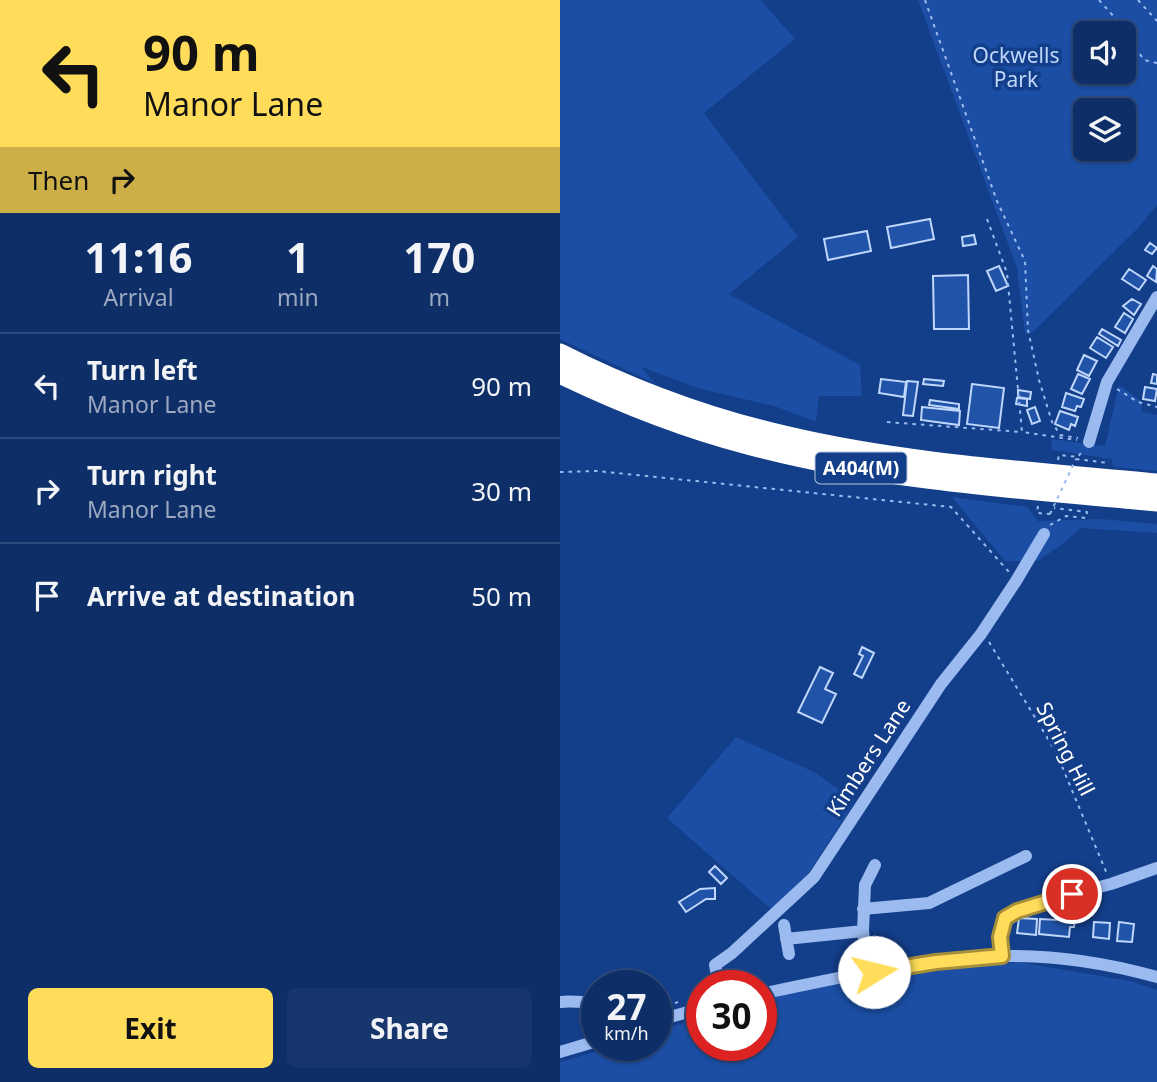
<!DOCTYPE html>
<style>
:root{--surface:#0e2e68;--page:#17366e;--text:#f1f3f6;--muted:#9ba8c0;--line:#2e4a7c;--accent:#ffdc59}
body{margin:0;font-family:"Noto Sans",sans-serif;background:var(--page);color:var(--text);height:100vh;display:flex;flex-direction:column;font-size:26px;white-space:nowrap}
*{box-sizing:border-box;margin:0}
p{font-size:23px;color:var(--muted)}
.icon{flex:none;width:38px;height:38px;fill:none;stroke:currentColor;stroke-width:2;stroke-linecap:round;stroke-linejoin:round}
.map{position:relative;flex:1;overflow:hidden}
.panel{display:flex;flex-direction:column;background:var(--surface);width:560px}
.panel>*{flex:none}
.banner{background:#ffdc59;color:#111;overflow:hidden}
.tools{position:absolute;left:513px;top:21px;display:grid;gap:14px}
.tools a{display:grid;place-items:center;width:63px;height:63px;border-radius:10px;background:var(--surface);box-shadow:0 2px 5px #0004,0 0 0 2px var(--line);font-size:35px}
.speed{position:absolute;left:21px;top:970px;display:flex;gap:14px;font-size:35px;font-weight:700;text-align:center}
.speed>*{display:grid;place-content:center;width:91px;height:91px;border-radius:50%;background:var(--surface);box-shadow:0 2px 5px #0004,0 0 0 2px var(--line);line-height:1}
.speed small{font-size:18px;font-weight:400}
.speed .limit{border:10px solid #d22;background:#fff;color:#111}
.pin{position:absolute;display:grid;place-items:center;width:60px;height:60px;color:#fff;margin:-30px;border:4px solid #fff;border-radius:50%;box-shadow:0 2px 7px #0007}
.me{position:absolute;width:77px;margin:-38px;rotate:81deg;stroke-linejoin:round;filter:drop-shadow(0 0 5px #0008)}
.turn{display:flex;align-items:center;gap:24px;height:147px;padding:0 28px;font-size:32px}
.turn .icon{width:91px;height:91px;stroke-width:2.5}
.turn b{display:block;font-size:49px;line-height:60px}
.then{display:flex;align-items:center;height:66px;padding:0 28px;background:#0003;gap:14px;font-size:26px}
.eta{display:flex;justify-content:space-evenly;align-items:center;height:119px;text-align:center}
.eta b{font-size:42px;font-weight:700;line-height:49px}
.primary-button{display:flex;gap:14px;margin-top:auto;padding:14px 28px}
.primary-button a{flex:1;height:80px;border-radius:10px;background:var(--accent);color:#111;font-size:28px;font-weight:700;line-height:80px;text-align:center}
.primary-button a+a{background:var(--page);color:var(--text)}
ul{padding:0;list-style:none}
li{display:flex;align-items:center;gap:21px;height:105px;padding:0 28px;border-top:2px solid var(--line)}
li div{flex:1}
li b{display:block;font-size:26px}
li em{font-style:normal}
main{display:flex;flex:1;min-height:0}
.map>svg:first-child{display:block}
.green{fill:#1b4ea4;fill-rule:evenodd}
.building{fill:#2153a9;stroke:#c0d7fc;stroke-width:2}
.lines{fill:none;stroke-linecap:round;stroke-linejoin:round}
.path{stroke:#9abaf0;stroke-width:2;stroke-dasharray:3.5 5;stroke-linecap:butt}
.minor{stroke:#9abaf0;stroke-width:12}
.highway{stroke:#fff;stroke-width:21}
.path-bridge{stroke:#9abaf0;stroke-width:2;stroke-dasharray:3.5 5;stroke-linecap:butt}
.route-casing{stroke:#a68f3a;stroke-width:18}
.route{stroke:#ffdc59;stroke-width:12}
.labels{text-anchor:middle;stroke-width:7;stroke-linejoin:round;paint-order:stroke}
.shield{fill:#133e8a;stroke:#b8c5dc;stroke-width:2}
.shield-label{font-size:19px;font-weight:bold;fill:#fff}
.park-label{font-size:21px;fill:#c0d7fc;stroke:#133e8a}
.street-label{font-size:21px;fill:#fff;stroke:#133e8a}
</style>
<main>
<section class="panel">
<div class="banner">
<div class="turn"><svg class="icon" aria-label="left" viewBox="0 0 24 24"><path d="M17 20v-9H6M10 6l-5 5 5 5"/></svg><div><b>90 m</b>Manor Lane</div></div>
<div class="then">Then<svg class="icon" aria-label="right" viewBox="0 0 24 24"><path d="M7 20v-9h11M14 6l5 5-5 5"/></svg></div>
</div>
<div class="eta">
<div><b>11:16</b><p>Arrival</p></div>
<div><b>1</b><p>min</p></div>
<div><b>170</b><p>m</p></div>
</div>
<ul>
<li><svg class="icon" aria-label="left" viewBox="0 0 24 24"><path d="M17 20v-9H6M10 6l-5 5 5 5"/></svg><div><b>Turn left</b><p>Manor Lane</p></div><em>90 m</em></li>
<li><svg class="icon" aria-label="right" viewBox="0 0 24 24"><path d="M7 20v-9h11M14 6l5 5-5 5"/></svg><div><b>Turn right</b><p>Manor Lane</p></div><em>30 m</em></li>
<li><svg class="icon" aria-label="arrive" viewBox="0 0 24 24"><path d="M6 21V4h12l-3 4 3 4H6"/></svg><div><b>Arrive at destination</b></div><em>50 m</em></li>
</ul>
<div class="primary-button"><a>Exit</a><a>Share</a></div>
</section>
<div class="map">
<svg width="597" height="1082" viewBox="0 0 597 1082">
<rect width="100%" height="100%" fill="#133e8a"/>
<path class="green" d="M0,0H201L235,39L144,113L238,237L169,294L300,365L302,396H259L256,422L214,406L141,389L81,367L96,384L0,339Z
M358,0H597V205L577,229L473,332L465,334L457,268ZM525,33H564V72H525ZM525,110H564V149H525Z
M559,385L581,401L582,412L597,415V471L553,467L552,459L492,450L491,439L545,446Z
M392,497L467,507L478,521L542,519L597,524V533L521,528L504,543L478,561H445Z
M176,737L254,772L295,801L248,874L211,909L107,818Z
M458,962L570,981L597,990V1082H0V1062L58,1045H96V1032L142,1017V1045H201V1000L287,982Z"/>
<path class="building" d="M370,219L374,239L331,248L327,227Z
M307,231L311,251L268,260L264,239Z
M414,235L416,244L403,246L402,237Z
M590,243L597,248L592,254L585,250Z
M439,266L448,286L436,291L427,271Z
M593,266L597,269L596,282L587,276Z
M569,269L586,280L579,290L562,279Z
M408,275L409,329H374L373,276Z
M572,299L581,304L574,315L563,306Z
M564,313L573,319L565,333L555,327Z
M542,329L561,340L558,346L539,334Z
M537,337L553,347L546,358L530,348Z
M524,355L537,361L529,376L517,370Z
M518,374L530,379L522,394L511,389Z
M593,374L597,375V384L591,383Z
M321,379L346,382L344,397L319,393Z
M364,379L384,381L383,386L363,384Z
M347,381L358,382L353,416L343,415Z
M412,384L444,388L439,428L407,424Z
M585,387L597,389L595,401L583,399Z
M458,390L471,392L470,399L458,397Z
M506,393L524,399L521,407L517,406L515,411L502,407Z
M457,398L467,399V406L456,404Z
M370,400L399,404V409L369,405Z
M362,407L400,411L399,425L361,420Z
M475,407L480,421L472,424L467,410Z
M500,411L518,417L515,426L511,424L509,430L495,424Z
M302,647L314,653L302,678L294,674L303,656L299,654Z
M260,667L273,673L265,689L276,694L262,723L238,712Z
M155,866L167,878L161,884L149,872Z
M155,888V899H146L126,912L119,902L140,889Z
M498,915L515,916L514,927H510L509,937L479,934L480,919L498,920Z
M459,918L477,919L476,935L457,933Z
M534,922L550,923L549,939L533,937Z
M559,922L574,924L572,942L557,941Z"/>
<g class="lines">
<path class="path" d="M365,0L437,201L465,261L468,330L479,380L492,422L500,435L518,438
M539,0L556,19L584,60L597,63
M578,0L597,21
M427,219L447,273L462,432L517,440
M557,389L578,402L597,407
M327,422L461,432
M516,459L548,463
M498,460L499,455L518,457L523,450
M0,472L37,471L391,507L449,572
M478,506L477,513L490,514
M490,525L506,516L526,518L527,512L494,508
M429,642L496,752L547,874
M107,1006L118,1002"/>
<path class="minor" d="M529,442L547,382L597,297
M303,909L369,903L466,856
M224,925L229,954
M226,939L303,931
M442,956L440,937L445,917L493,899L551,884L597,868
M308,973L303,931L305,885L315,865
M59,980L61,985
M159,985L155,965L172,953L254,877L381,684L421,634L456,581L484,534
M201,994C279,978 364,957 444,956C496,955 547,963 597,977
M0,1002C13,1000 24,1004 37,1001
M96,1021L142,1008
M0,1052L37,1041"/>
<path class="highway" d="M0,354C71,390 146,418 224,436C346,465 472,472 597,484
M0,373C60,402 123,427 188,444C321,480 460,488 597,501"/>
<path class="path-bridge" d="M490,514L516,459"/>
</g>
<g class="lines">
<defs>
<path id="route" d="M314,972L376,962L442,956L440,937L445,918L457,911L512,894"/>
</defs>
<use href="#route" class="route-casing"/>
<use href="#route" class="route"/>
</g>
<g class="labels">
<rect class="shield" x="255.5" y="452.5" width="91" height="31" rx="5"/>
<g class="shield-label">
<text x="301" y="475">A404(M)</text>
</g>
<g class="park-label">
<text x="456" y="63">Ockwells<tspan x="456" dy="24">Park</tspan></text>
</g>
<g class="street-label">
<text transform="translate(505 749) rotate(63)" y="7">Spring Hill</text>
<text transform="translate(309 758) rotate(-57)" y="7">Kimbers Lane</text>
</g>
</g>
</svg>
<div class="tools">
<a><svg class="icon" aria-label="sound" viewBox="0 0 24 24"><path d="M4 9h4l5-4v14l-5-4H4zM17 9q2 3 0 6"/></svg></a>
<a><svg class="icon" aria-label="layers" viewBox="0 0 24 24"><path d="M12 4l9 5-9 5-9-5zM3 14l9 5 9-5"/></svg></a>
</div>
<div class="speed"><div>27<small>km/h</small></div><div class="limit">30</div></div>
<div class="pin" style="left:512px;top:894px;background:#d93025"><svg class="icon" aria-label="arrive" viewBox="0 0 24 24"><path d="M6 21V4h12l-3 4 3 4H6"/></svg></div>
<svg class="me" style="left:314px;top:972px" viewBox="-20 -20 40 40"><circle r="19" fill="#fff"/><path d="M0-13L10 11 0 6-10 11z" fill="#ffdc59"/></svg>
</div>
</main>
